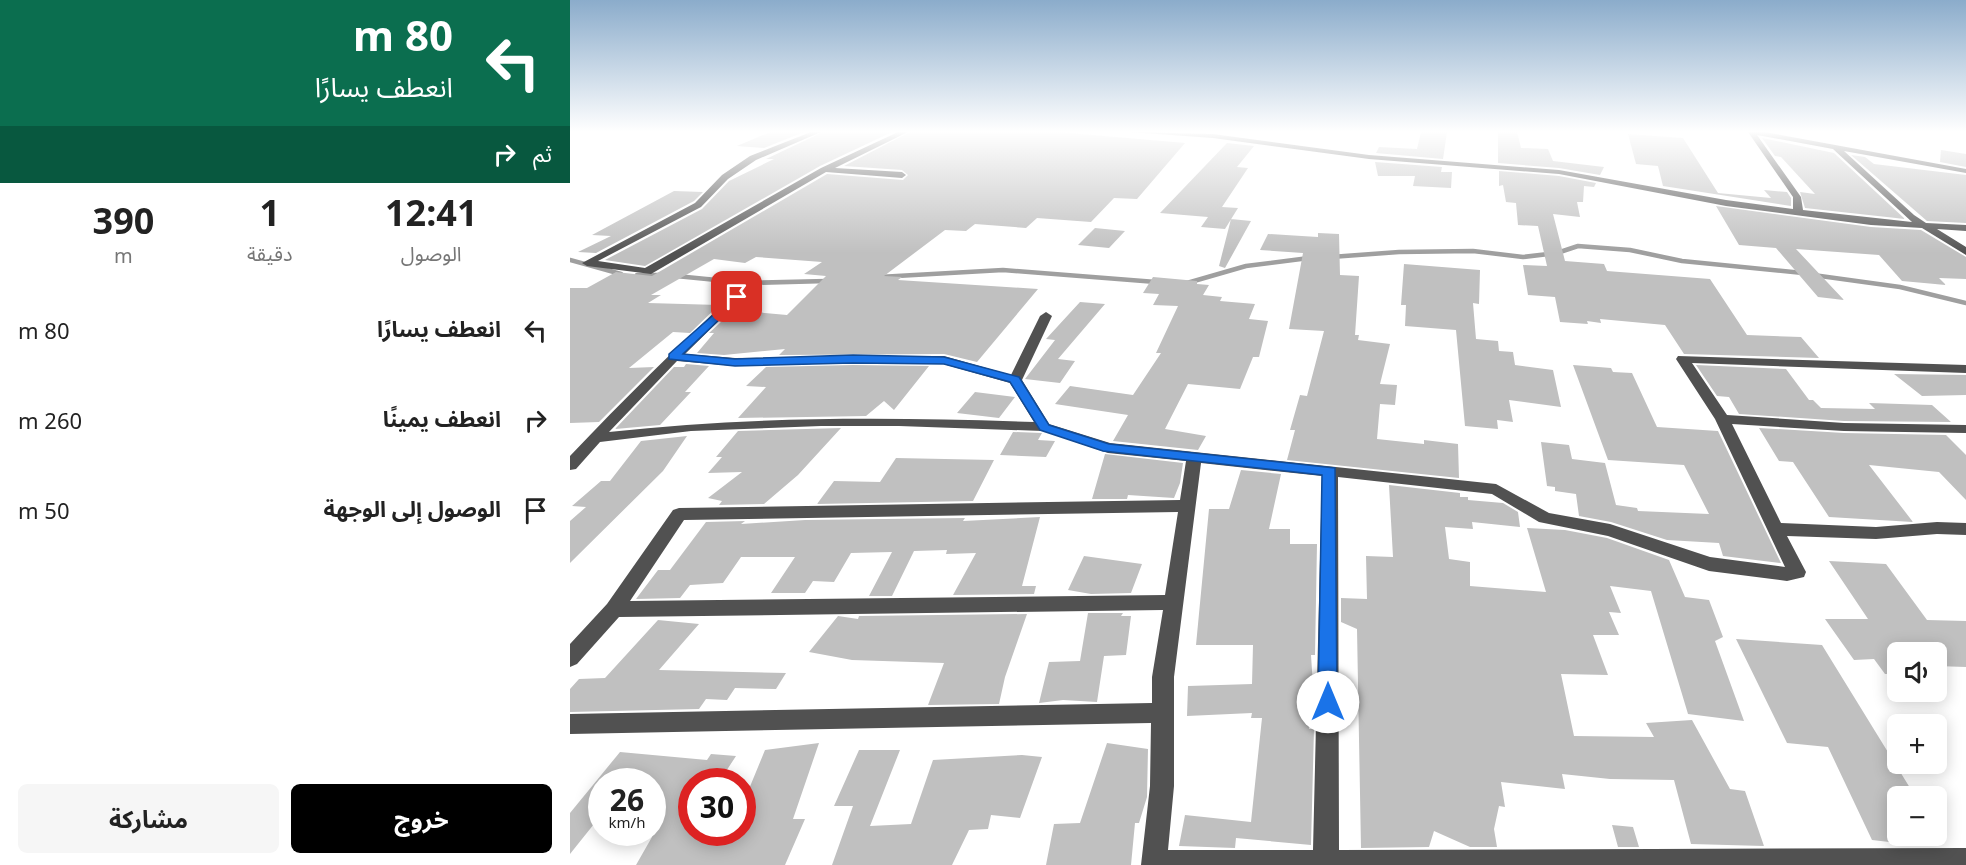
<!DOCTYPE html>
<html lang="ar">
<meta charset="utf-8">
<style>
:root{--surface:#fff;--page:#f6f6f6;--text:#222;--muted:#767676;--accent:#000}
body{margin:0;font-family:"Noto Sans","Noto Sans Arabic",sans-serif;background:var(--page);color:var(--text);direction:rtl;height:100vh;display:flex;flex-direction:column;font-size:22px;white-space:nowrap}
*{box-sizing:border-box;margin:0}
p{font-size:20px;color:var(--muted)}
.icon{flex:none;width:33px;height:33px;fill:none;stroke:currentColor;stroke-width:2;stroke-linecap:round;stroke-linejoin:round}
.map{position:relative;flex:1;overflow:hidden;direction:ltr}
.panel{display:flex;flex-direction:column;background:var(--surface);width:570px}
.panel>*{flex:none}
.top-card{background:#0b6e4f;color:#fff;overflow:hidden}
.fabs{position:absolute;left:1317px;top:642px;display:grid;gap:12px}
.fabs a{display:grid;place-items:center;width:60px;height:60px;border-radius:9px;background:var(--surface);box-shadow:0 3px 15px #0003;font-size:30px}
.speed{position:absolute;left:18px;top:768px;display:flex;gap:12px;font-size:30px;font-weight:700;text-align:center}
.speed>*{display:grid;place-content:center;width:78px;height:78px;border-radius:50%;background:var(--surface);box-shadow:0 3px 15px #0003;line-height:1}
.speed small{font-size:15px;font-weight:400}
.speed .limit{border:9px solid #d22;background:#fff;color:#111}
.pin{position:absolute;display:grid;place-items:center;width:51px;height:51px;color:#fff;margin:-26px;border-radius:12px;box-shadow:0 3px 9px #0006}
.me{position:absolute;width:66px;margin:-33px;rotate:0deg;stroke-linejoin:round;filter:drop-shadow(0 0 4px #0008)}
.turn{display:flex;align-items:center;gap:21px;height:126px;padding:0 18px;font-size:27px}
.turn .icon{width:78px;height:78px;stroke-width:2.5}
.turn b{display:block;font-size:42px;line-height:51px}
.then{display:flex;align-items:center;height:57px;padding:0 18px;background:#0003;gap:12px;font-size:22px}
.eta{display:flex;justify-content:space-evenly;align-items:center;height:102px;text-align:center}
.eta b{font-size:36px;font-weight:700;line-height:42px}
.cta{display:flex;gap:12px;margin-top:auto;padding:12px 18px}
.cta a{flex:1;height:69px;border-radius:9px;background:var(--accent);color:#fff;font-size:24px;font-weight:700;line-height:69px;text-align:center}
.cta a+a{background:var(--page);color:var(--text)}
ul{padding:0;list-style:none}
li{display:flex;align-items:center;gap:18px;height:90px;padding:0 18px}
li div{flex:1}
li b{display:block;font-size:22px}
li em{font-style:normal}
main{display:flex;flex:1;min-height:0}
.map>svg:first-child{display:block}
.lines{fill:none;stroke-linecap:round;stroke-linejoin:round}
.stream{stroke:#9f9f9f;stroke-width:4.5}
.building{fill:#c0c0c0}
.minor{fill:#515151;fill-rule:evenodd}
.route{fill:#1a73e8;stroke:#114b97;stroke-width:1.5}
</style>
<main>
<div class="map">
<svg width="1396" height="865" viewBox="0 0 1396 865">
<rect width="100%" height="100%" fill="#fff"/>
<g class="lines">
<path class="stream" d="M761,257L829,252L903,251L953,257L987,253L1008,246L1060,250L1112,261L1233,273
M0,260L51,274
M67,275H90
M1243,275L1330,287L1396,303
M106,276L177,283L257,281
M309,277L433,270L586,282
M617,283L676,266L739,258"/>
</g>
<path class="building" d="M200,132H234L194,148L167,146Z
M253,132H322L250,166L75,266L35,260L132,209L159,181L204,159H196Z
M340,132H488L615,143L567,199L544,198L521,222L467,218L456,228L405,224L396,231L375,230L314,276L332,277L328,280L468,289L407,362L374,354L209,355L215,349L154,355L127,353L144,333H139L164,310L217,315L256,276L234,274L252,262L186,257L175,263L144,259L81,295H91L78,303L149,305L120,333L103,332L59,368L84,367L29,422L0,423V288H17L46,272L82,276L257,174L333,180L338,175L332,170L274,166Z
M851,132H877L873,159L806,153L809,147L847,149Z
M928,132H947L951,148L978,149L983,161L1034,167L1030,175L989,168L928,163Z
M1058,134L1113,138L1148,193L1201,198L1194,190L1217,192L1221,198V206L1093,186L1088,166L1066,164Z
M1192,138L1264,153L1335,219L1235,208L1230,192L1245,194L1211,157L1205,156Z
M657,143L684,146L667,167L678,168L652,207L668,208L655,229L631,227L638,217L590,213Z
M1371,150L1396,154V167L1370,162Z
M1281,155L1295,157L1304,164L1396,175V223L1357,221Z
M805,162L872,167L871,172H882L881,188L843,186L845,176H808Z
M929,171L989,176L1026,183L1024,187L1014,186L1013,202H1007L1010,217L983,214L995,261L1034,264L1037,271L1140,279L1177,335L1231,337L1249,358L1114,354L1095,325L1030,319L1031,323L1017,321L1018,324L990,322L985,297L958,295L953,265L977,266L968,226L948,225L946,203L936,202L933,185L929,186Z
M104,191L133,192L124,201L26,253L8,252L41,236L22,235Z
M1146,206L1301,227L1351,230L1396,257V279L1369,278L1376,285L1332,281L1309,255L1226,249L1274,300L1248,297L1206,248L1169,245Z
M661,219L681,221L655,268L649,266Z
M525,228L555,231L539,248L508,245Z
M748,233L769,234L770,275L789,276L785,335H789L788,340L820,344L810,384L827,385L825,405L810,404L807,439L854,444V440L888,444L889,478L717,460L725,430H720L730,395L737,396L754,331L719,329L733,253L690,250L698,234L748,237Z
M834,264L910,270L909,304L903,303L906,339L928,341L929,351L943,352L945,365L983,370L991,407L939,400L943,422L927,420L928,429L895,426L886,330L835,326L836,305H831Z
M583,277L627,281V284L639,285L633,295L652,297L650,301L685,304L679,319L698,321L689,357H683L670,389L618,384L595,429L636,436L628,450L543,441L558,415L485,404L500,386L563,395L591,353H586L608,306L583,305L589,294L573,293Z
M510,302L535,304L488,359L505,361L490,383L455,379L485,340L476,339Z
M116,364L139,366L115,392H121L90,425L45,429L104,367H114Z
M283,365L359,366L324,410L314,401L296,416L168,418L196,387L176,386L196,367Z
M1003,365L1041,368L1043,372L1062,373L1087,427L1148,431L1211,563L1153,556L1149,543L1097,540L1041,522L1009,516L1006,494L985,491V487L977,486L971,442L999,445L1002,459L1035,463L1046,505L1067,508L1068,511L1139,514L1114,465L1038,460Z
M1126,365L1216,369L1239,400H1243L1251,408L1305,409L1299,403L1362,405L1381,422L1274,421L1169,414L1159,397L1147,396Z
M1324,374L1396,375V395L1352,396Z
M405,392L445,397L429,418L387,413Z
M271,428L228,475L194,504L149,505L152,501L138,498L172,472L138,473L152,457H146L168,431Z
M1189,428L1274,433L1376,435L1396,455V500L1369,472L1299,465L1343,522L1259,517L1223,462L1209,461Z
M443,432L472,433L468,440L485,441L476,457L430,455Z
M117,436L93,471L0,563V521L16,507L2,506L31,481H40L71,441Z
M535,454L613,463L610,483L604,498L558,495L557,499H522Z
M326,458L424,460L403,501L247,504L264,481L310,482Z
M671,470L711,474L699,529H720V544H747L745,655H741L743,686H737L739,729H744L741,845L666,838L665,848L609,846L615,815L681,822L692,718H681L682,713L617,716L618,686L682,684L683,645H626L639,509H659Z
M819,485L890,493V497H898V500L933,503L948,512L950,527L902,522L903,529L875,527L879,559L900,562V586L976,592L957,528L995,530L1037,538L1099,560L1115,597L1139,600L1153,637L1145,641L1174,721L1118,714L1081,591L1040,586L1051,613L1039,612L1049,635H1023L1038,675L991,674L1004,736L1084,737L1076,723L1122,720L1160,789L1175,791L1194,846L1121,844L1104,780L1040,779L992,774L995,789L931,782L935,807L929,806L924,829L927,847H900L864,831L859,847L791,848L787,629L771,622V598L797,599L796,556L823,557Z
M470,517L452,586H466L464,594L383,595L406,553L376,554L377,550L344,551L322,596H299L322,552L281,553L264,582L243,581L235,593H201L225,557H171L153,583L120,585L110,598L66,599L88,570H100L136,522L175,521L171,524L235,520L395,518L393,521Z
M514,556L572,564L561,593L521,594L498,590Z
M1259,561L1316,564L1357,620L1396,621V667L1366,666V652H1328V674H1315L1304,659L1284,660L1255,619H1298Z
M518,613H553L551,616H561L556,655L534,656L527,702L493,700L469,703L479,662L510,661Z
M457,614L435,677L429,704L358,705L374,663L282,660L239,652L268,616L288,619L289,616Z
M88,620L129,624L89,670L216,673L206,689L165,688L157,700L136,699L129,709L0,712V689L9,679L35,678Z
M1166,639L1252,645L1345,796H1328V843L1302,840L1258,747L1217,743Z
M249,743L223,819H235L215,865H66L82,837V782H32V814L0,854V813L50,752L137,760L141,754L166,756L149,782H122V832H172V806L195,750Z
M537,743L578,749L577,797L569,823H565L561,865H476L484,824L510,823Z
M289,750H330L300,826L341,824L363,760L452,755L472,757L450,818L421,815L418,829L399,830L382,865H262L283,806H264Z
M1042,825L1063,827L1069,847H1048Z"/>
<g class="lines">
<path class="minor" d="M241,132H251L186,160L158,179L131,207L28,261L75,268L251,168L328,132H338L265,168L332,172L336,175L332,178L256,172L81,274L17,266L12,263L125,203L152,175L180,156Z
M560,132L643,134L799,155L989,170L1156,200L1223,209V197L1178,132H1195L1396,169V173L1274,151L1344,215L1356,223L1396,225V231L1367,229L1396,247V255L1352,228L1301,225L1156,206L989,174L799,159L643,138ZM1187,135L1263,149L1342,222L1233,210L1231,197Z
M167,294L173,297L171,299L115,354L165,358L374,356L441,375L470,316L476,312L482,316L452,380L479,424L540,443L926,484L979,513L1040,524L1140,557L1215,567L1145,419L1106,359L1108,356L1396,365V373L1122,363L1157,415L1274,423L1396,425V433L1274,431L1162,424L1211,523L1306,527L1367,522L1396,523V535L1367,534L1306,539L1217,536L1236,572L1234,577L1217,581L1139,571L1038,536L969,522L922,494L768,477L769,850L1396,848V865H571L580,786L581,723L0,734V714L582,703V677L593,610L49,617L7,664L0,667V644L37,604L103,510L109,508L610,500L616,461L538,453L473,431L329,426H251L121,431L30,442L6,469L0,470V456C53,400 107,347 163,295ZM107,361L165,366L283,363L373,364L440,383L464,422C321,417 181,416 39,432ZM631,463L752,476L743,850H598L604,786V677ZM608,512L595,595L60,601L114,520Z"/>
</g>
<linearGradient id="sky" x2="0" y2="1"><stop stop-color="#8baccb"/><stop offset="0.52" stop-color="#fff"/><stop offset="1" stop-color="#fff" stop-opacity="0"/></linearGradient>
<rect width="1396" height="253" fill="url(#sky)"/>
<path class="route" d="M167,294L173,297L171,299L113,354L165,359L283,355L374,357L449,377L479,425L539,444L765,468L767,702L765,708L758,710L750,708L748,702L752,475L533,451L470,430L440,382L374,364L283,363L165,366L99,359V354Z"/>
</svg>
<div class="fabs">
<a><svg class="icon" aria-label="sound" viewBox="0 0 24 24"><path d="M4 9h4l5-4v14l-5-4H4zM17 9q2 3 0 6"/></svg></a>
<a>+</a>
<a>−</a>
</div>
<div class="speed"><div>26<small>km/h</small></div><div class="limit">30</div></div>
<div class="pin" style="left:167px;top:297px;background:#d93025"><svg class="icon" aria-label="arrive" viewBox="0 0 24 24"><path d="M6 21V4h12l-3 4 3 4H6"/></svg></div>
<svg class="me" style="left:758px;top:702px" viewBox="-20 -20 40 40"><circle r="19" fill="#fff"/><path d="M0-13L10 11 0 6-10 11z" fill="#1a73e8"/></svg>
</div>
<section class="panel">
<div class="top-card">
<div class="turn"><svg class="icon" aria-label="left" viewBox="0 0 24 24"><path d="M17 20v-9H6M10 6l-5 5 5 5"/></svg><div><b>80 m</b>انعطف يسارًا</div></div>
<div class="then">ثم<svg class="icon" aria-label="right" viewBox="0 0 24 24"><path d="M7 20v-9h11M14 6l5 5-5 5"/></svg></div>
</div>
<div class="eta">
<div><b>12:41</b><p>الوصول</p></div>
<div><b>1</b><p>دقيقة</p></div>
<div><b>390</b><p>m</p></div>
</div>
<ul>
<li><svg class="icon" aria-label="left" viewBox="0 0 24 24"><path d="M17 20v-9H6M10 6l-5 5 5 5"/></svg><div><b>انعطف يسارًا</b></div><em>80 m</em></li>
<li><svg class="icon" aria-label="right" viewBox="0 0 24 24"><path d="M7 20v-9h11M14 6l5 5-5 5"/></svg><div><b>انعطف يمينًا</b></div><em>260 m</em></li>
<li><svg class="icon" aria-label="arrive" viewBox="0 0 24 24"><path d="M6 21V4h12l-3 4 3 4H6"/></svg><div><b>الوصول إلى الوجهة</b></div><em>50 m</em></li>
</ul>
<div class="cta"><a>خروج</a><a>مشاركة</a></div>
</section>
</main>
